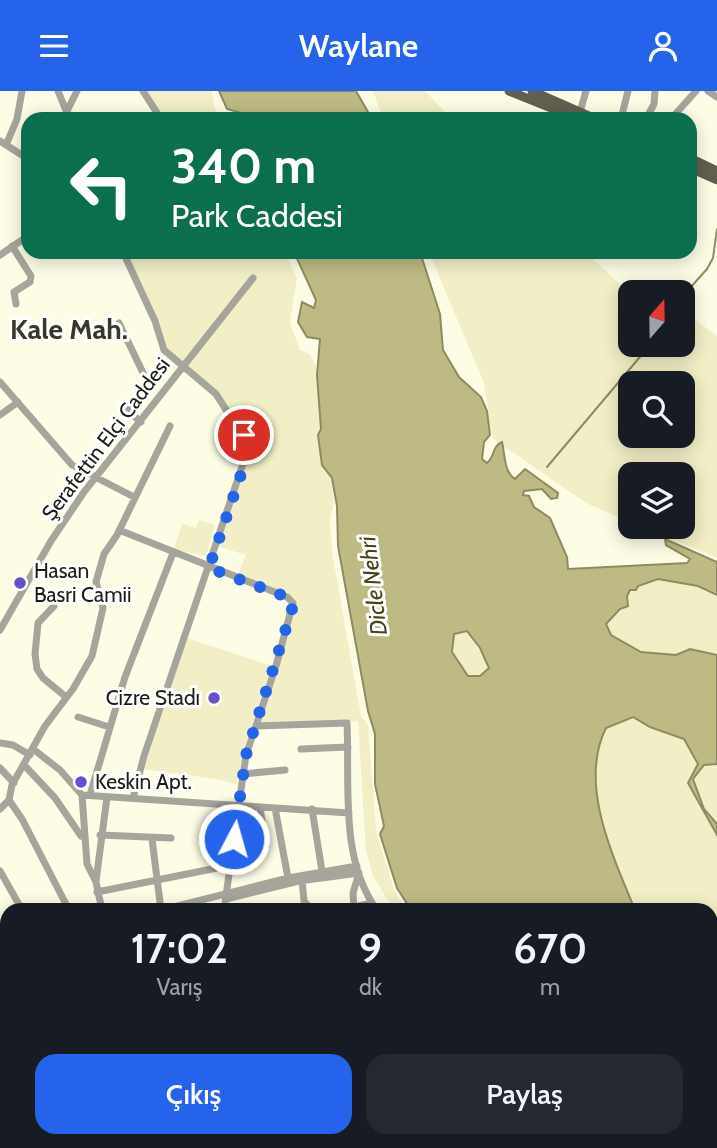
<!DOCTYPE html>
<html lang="tr">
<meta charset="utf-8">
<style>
:root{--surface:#171b24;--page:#242831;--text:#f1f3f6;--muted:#9ea1a6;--accent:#2563eb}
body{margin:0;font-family:Cabin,sans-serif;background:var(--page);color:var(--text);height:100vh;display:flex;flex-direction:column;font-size:26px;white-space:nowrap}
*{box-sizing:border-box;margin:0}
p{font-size:23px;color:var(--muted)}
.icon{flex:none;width:38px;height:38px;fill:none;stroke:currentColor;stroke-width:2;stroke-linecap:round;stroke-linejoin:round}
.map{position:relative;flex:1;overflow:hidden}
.panel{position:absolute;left:0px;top:812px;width:718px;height:245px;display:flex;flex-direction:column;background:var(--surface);border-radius:21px 21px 0 0;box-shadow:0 4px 18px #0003}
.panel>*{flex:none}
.guide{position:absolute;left:21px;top:21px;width:676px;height:147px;border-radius:21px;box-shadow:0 4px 18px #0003;background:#0b6e4f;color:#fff;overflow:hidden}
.needle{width:46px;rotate:20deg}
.controls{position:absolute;left:618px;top:189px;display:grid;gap:14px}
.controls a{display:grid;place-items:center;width:77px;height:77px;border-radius:14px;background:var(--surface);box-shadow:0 4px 18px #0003;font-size:35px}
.pin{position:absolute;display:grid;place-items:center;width:60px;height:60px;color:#fff;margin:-30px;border:4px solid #fff;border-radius:50%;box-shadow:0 2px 7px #0007}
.me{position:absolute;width:77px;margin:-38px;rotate:6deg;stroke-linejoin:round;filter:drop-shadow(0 0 5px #0008)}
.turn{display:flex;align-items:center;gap:24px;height:147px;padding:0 35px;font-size:32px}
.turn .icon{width:91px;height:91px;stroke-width:2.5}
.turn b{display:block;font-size:49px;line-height:60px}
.eta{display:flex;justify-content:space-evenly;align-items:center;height:119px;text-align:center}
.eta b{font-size:42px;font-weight:600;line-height:49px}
.action{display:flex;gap:14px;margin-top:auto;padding:14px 35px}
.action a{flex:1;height:80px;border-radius:21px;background:var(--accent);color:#fff;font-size:28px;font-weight:600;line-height:80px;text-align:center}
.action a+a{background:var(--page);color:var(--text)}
header{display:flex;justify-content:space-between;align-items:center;height:91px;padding:0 35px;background:var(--accent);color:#fff;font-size:32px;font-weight:600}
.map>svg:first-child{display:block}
.green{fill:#f2efc6;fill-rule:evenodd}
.water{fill:#beba83;stroke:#8e8b62;stroke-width:2;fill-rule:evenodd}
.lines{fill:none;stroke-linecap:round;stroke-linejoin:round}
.stream{stroke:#8e8b62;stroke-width:2}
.minor{stroke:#a6a59c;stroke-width:7}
.major{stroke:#61604f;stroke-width:9}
.highway{stroke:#494835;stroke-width:10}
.route{stroke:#2563eb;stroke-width:12;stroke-dasharray:0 21.6}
.poi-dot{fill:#6352cb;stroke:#fff;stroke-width:2.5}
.labels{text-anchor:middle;stroke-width:6;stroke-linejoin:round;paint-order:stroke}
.street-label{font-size:21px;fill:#1d1d15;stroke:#fff}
.poi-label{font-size:21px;fill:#1d1d15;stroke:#fff;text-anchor:start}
.water-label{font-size:23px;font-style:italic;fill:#454217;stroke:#fff}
.district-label{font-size:28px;font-weight:bold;fill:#393826;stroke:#fff}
</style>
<header><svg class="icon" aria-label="menu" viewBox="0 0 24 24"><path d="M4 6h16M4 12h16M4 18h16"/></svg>Waylane<svg class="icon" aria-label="person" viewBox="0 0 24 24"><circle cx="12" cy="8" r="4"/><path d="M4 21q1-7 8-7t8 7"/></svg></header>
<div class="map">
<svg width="717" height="1057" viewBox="0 0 717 1057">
<rect width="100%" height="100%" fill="#fdfce5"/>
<path class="green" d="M143,0H211L217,25L220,28H161Z
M373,0H425L452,28H383Z
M123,161H284L297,187L290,232L300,259L310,263L318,279L321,338L318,345L322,374L331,385L334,410L330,430L332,461L361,625L368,634L376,739L394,799L407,819H394L373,785L366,760L358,630L256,635L293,512L236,488L246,464L217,455L249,356L216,303L165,261Z
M429,161H585L622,195L637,201H630V254H682L683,220L717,245V467L642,436H682V383H630V431L586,412L493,348L484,292ZM630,292H682V345H630Z
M199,429L215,434L206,465L174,458L182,433L196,437Z
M658,488L698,495L717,504V564L690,558L676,564L641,561L607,541V530L628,515L627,505L630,499H636L638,495Z
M467,540L488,573L487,580L480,585H468L452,561L454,542Z
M187,547L272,575L243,659L237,694L222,689L144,678Z
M633,626C642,629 645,635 653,637C681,647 713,655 688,691L717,744V833L711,836L710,819H635C615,768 577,688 606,637Z
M704,673H717V733C710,722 690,702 694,687C695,683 701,678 704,673Z
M717,879V931L711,928V881Z
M711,990L717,999V1057H615L616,1050H710Z
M358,1050H411L406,1057H345Z
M475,1050H526L530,1057H471Z"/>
<path class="water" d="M219,0H356L372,28H252L248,24L227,18Z
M294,161H420L440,223L443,259L459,286L481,306L487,320L490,344L484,351L482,368L487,372C495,366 492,355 502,351C505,363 504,382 515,388L525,378L558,402L557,407L551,408L542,398L524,400L523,404L529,405L534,416L550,427L567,466L568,478L687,472L690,468L666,454L665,448L717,471V504L698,495L658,488L638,495L636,499H630L627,505L628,515L620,518L606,533L611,544L641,561L676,564L690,558L717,564V673L704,674L693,688L704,718L717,733V744L688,692L698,673L684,648L650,636L633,626L606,637C578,693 613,765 635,819H411L397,797L380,743L384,735L375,693V643L368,620L338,455L337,415L332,387L322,374L318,344L321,338L317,284L320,248L307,246L298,231L302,211L314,217L316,209ZM467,540L480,557L489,577L480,585H468L452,561L454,543Z
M710,928L717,931V999L711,990Z
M541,1050H616L615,1057H543Z"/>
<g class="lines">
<path class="stream" d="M682,206L707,178L713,167L717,138
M547,376L650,254"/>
<path class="minor" d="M58,0L67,22L75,28
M143,0L161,28
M708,0L717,6
M580,21L586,0
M63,28L77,0
M621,28L628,0
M646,28L654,13L655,0
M671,28L696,0
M0,50L28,68
M6,54L17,28L22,0
M12,155L31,185L30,191L14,201L16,213
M123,161L155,230L164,259L216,303L249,355L144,665L133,707
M0,164L28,145
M119,232L147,290L128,320L141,331
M0,291L72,374L134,406
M0,324L18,311
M119,439L287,506L293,512L276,575L246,664L224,819
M54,515L38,532L35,563L37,578L43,587L66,606
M0,539L51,450L84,401L253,187
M78,626L109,636
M256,635L347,632C350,693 339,767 377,819
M0,652L13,654L30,664
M33,658L60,679L82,704L349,722
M301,658L348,656
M25,675L55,707L81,745
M0,677L14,692
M242,683L285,679
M82,704L87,773L96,791L102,819
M90,704L125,586L173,462
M9,709L22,728L69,819
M260,717L266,755
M275,717L288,787
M0,718L9,709L12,694L45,635L73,598L92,565L103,517L96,491L104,463L117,444L170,335
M312,718L322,780
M100,744L171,747
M152,748L161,819
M0,780L22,819
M302,789L304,810L312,819
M96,790L107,706
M97,801L232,774
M226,808L299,790L359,782L353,802L354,819
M162,819L288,787L357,775
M341,819L372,812
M0,859L6,869
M7,869L0,872L7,883
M0,915L7,913
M0,930L7,938
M7,999V1017
M23,1050L26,1057
M55,1050L61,1057
M92,1050L99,1057
M160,1050L168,1057
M279,1050L284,1054L290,1050
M514,1050L518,1057
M36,1057L37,1050
M133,1057L140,1050
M183,1057L190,1050
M211,1057L218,1050"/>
<path class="major" d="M509,0L579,28
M532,0L596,28
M690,67L717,80
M690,77L717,89"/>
<path class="highway" d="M710,858L717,855
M710,868L717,866
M311,1057L325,1050
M331,1057L345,1050"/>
</g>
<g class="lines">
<path class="route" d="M234,748L246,664L293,515L287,506L209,477L248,363L249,355L244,344"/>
</g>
<g class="poi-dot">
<circle cx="20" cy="492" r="7"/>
<circle cx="214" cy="607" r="7"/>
<circle cx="81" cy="691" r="7"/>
</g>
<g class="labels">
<g class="street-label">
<text transform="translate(106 348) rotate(-53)" y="7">Şerafettin Elçi Caddesi</text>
</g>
<g class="poi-label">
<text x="34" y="487">Hasan<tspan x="34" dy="24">Basri Camii</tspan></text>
<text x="200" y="614" text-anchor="end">Cizre Stadı</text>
<text x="95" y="698">Keskin Apt.</text>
</g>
<g class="water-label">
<text transform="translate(373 495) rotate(-97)" y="8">Dicle Nehri</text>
</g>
<g class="district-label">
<text x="69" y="248">Kale Mah.</text>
</g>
</g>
</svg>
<div class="controls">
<a><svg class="needle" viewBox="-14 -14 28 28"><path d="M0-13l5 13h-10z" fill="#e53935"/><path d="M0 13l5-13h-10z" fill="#9ea1a6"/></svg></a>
<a><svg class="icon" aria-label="search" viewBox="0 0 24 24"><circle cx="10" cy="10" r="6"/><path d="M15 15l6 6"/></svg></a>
<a><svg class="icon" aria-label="layers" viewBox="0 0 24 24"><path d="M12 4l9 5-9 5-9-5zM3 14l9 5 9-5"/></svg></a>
</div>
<div class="pin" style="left:244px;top:344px;background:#d93025"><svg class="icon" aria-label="arrive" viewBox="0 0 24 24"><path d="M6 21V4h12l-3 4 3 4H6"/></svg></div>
<svg class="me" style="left:234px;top:748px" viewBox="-20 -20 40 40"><circle r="17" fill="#2563eb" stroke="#fff" stroke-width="3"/><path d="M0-11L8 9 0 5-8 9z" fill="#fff"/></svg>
<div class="guide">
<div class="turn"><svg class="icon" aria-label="left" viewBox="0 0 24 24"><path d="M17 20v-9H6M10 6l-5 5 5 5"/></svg><div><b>340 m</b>Park Caddesi</div></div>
</div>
<section class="panel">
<div class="eta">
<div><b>17:02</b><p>Varış</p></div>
<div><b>9</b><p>dk</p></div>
<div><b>670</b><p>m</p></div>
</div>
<div class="action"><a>Çıkış</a><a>Paylaş</a></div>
</section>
</div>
